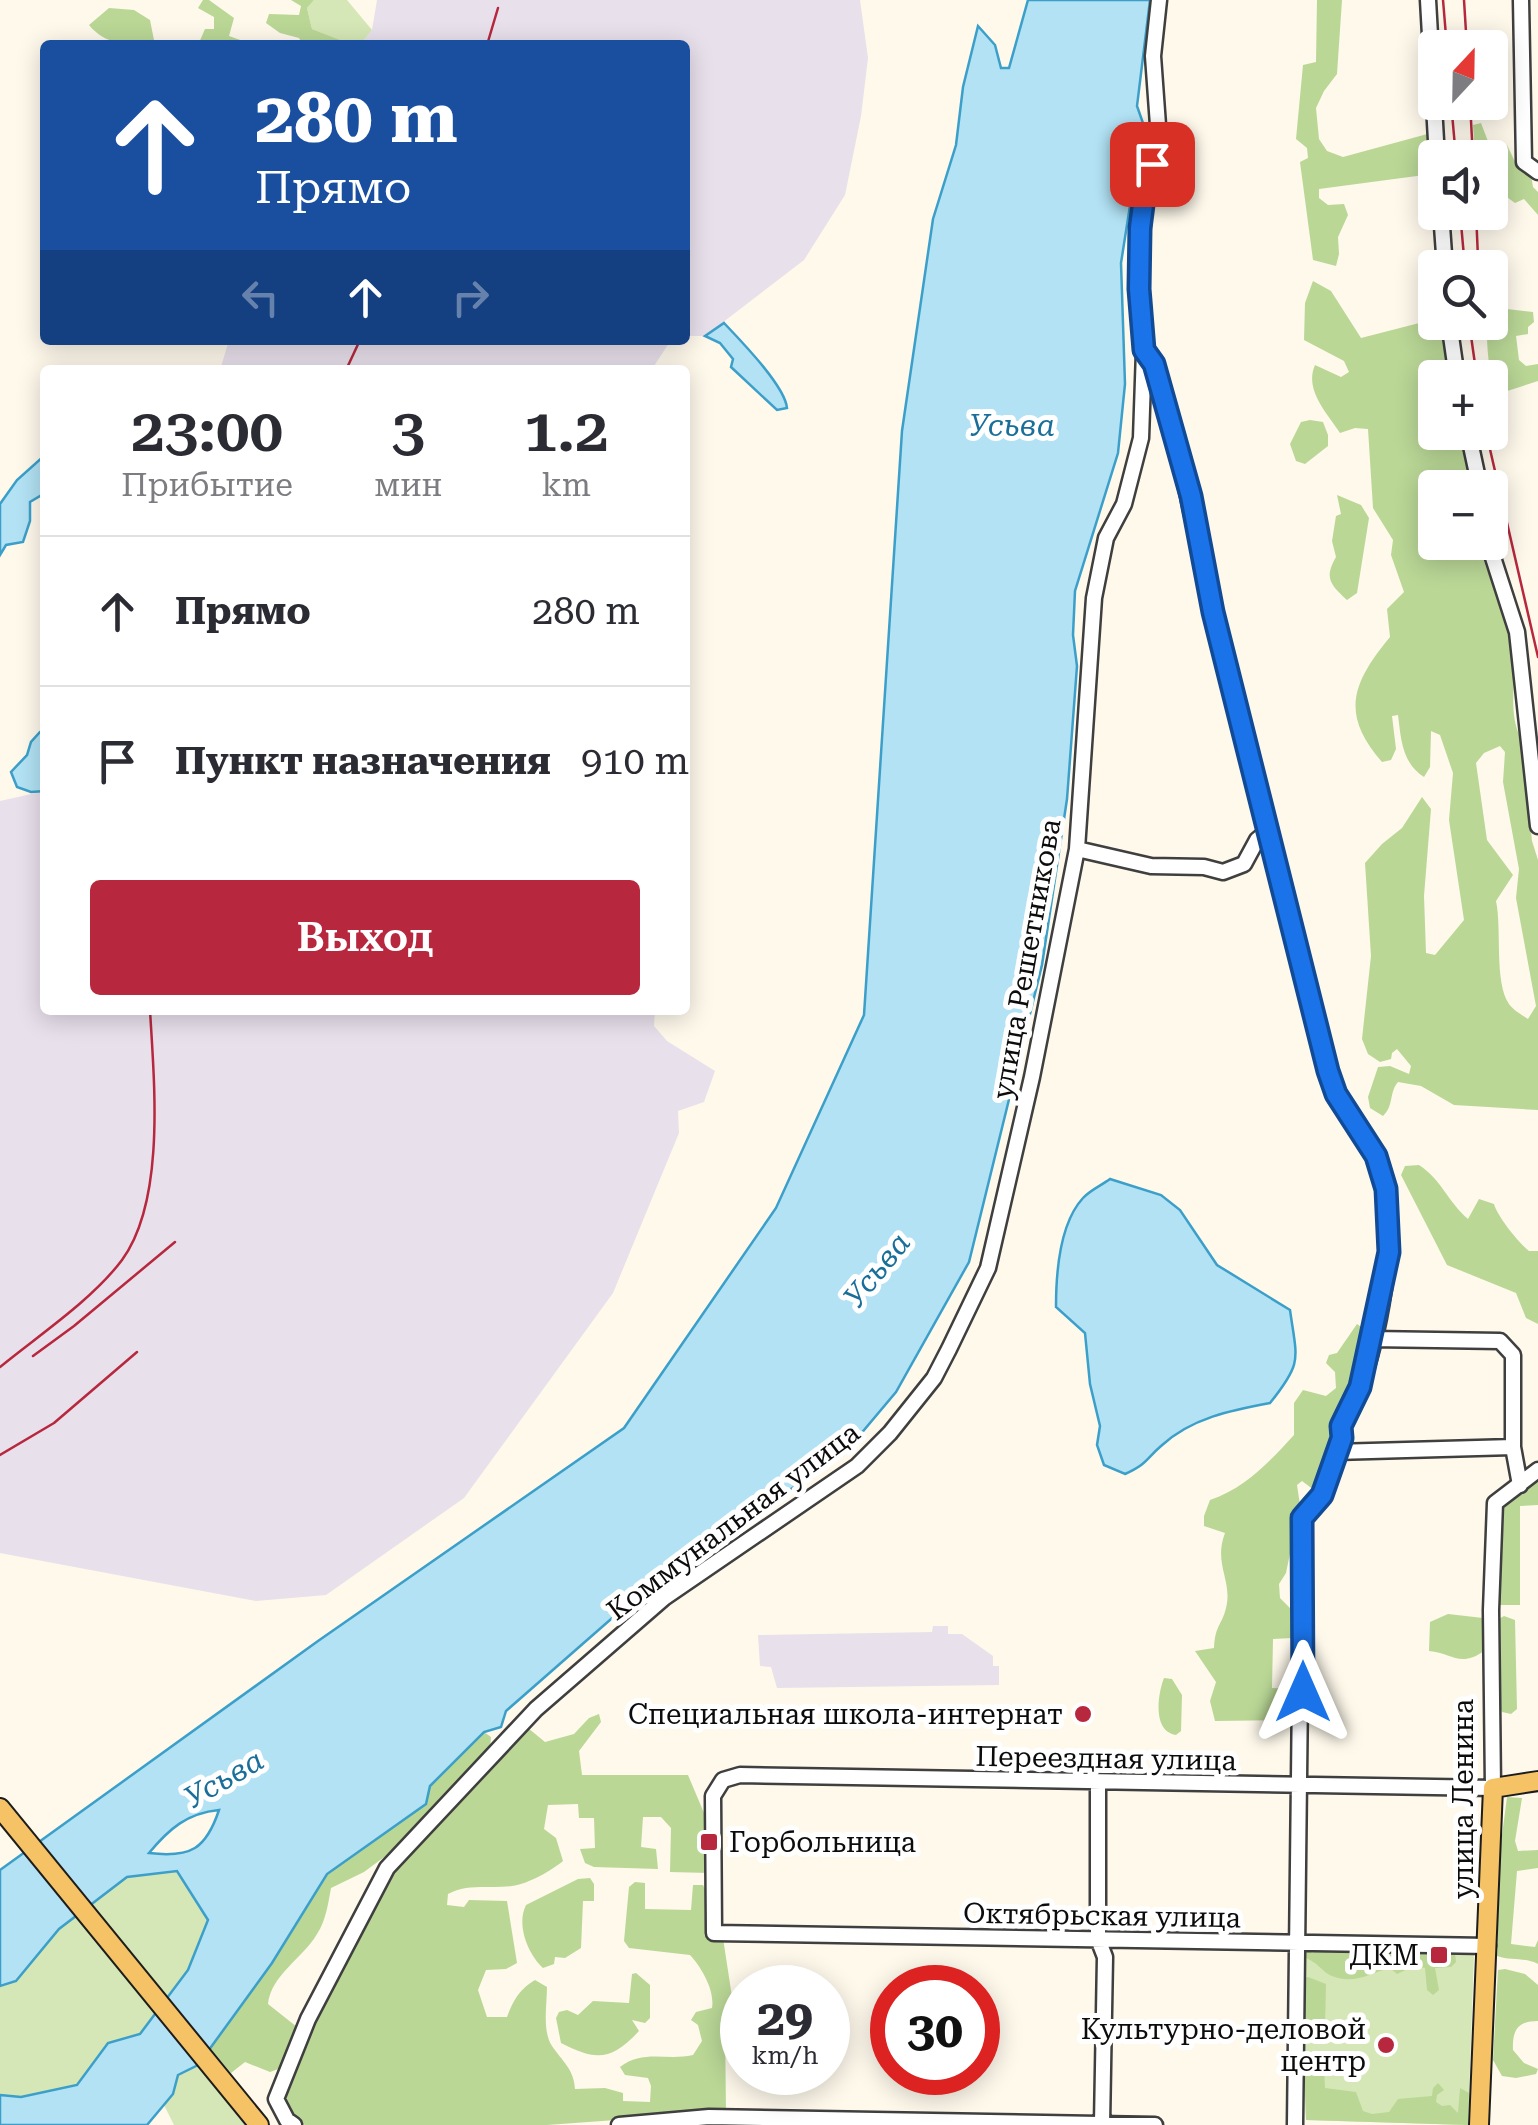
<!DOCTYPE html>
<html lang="ru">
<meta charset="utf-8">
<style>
:root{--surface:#fff;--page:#f7f7f7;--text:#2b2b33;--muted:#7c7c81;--line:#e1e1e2;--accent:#b7283e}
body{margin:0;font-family:"Roboto Serif",serif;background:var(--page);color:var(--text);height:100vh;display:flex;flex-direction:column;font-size:38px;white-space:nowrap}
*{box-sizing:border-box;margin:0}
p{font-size:32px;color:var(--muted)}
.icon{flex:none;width:55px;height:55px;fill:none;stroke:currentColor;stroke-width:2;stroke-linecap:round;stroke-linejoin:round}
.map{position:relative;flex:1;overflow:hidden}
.side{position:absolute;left:40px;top:365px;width:650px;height:650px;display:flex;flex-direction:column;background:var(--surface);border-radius:10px;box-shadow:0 5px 25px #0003}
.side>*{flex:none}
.top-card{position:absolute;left:40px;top:40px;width:650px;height:305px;border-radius:10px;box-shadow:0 5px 25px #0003;background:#1a4fa0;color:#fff;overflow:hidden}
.needle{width:65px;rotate:22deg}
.tools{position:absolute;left:1418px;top:30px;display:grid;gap:20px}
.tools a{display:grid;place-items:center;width:90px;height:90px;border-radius:10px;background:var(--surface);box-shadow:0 5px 25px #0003;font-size:50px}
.speed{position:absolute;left:720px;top:1965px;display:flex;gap:20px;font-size:50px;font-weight:700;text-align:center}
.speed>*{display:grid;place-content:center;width:130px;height:130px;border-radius:50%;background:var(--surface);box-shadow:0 5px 25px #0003;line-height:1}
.speed small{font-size:25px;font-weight:400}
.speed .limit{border:15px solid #d22;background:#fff;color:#111}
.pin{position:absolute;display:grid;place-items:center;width:85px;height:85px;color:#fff;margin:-42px;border-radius:20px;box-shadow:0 5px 15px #0006}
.me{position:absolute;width:110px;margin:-55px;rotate:0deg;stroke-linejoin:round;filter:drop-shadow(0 0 8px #0008)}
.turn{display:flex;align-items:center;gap:35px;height:210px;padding:0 50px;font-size:45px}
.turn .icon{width:130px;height:130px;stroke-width:2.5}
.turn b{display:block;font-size:70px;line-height:85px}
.lanes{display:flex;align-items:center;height:95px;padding:0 50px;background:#0003;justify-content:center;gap:50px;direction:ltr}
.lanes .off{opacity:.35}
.eta{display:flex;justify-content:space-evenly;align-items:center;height:170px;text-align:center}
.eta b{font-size:60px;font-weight:600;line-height:70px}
.primary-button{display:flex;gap:20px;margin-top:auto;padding:20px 50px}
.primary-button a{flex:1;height:115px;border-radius:10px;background:var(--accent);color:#fff;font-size:40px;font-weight:600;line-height:115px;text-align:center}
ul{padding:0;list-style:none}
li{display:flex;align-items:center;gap:30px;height:150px;padding:0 50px;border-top:2px solid var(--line)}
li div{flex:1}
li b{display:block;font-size:38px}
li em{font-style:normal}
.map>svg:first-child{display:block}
.industrial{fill:#e8e0eb}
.green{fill:#d5e7b6}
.forest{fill:#bad796;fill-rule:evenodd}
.water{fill:#b2e2f4;stroke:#3b9fc9;stroke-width:2.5;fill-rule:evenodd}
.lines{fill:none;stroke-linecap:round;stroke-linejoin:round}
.minor-casing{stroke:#3f3f3f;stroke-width:19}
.major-casing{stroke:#1d1d1d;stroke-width:22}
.minor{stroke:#fff;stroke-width:14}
.major{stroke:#f5c265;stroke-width:18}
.rail{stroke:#b7283e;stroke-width:2.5}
.route-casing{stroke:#114b97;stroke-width:25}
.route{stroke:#1a73e8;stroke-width:18}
.poi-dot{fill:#b7283e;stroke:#fff;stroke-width:4}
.labels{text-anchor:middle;stroke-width:10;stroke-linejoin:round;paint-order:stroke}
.street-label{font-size:28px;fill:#0c0c0c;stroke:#fff}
.poi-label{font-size:28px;fill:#0c0c0c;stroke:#fff;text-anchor:end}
.water-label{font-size:30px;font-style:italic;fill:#196f99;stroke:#fff}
</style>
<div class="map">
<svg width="1538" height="2125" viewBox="0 0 1538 2125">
<rect width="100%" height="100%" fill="#fef9eb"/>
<path class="industrial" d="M377,0H860L868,58L861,116L845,195L804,260L705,336H685V45H360L372,30Z
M229,340H671L654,366L632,370H220Z
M45,791V1010H655L654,1026L667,1041L715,1071L704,1102L678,1111L679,1133L613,1293L464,1498L326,1595L256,1601L0,1553V801Z
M933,1626H948V1634H962L993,1656V1666H999V1685L777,1688L771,1667L760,1666L758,1635L932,1632Z"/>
<path class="green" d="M314,0H347L372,30L360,45H345L344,42L312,29L307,8Z
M177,1871L208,1920L188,1970L140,2034L108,2043L78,2085L21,2097L0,2095V1986L16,1981L59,1929L127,1877Z
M1300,1947L1474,1954L1468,2125L1306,2120Z
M198,2065L246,2119V2125H174L164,2105L173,2094L178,2075Z"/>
<path class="forest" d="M203,0H209L234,18L229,36L254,45H198L205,29H214V17L198,8Z
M291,0H314L307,8L312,29L345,42V45H303L299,38L280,33L266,23L269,14L299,15L301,6Z
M1317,0H1342L1337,74L1324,91L1316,108L1319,139L1327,151L1343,157L1431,133L1432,174L1319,189V198L1328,205L1344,204L1348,215L1338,237L1339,254L1336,266L1313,260L1300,162L1308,158L1307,148L1296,139L1303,65L1316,62Z
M109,8L134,10L150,20L155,45C130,45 106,46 89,25Z
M1481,123L1489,144L1507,145L1517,166L1531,175L1533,187L1538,192V215L1524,199L1515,203L1504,195L1490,192V158L1475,157L1473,125Z
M1313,281L1331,291L1361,338L1431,320L1443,323L1451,377L1435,378V432L1462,433L1473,487L1435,488V542L1480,543C1485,577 1507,606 1513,640C1519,673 1505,710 1522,741L1532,841L1538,860V1110L1454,1105L1421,1086L1398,1082C1389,1092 1394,1106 1383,1116L1370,1108L1368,1097L1378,1067L1390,1066L1409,1074L1411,1066L1397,1049L1392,1053L1391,1059L1380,1062L1368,1054L1362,1039L1371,956L1365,863L1382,844L1402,828L1422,797L1431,809L1424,896L1426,953L1435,955L1464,920L1449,820L1453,773L1440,735L1431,731L1430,767L1424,777C1402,763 1401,739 1398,715L1392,716L1396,749L1391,760L1382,762C1340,714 1352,683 1390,637L1387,609L1404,592L1391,555L1393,540L1373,508L1368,429L1355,428L1340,433C1327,413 1304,390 1315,365L1341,377L1349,372L1344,361L1304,340L1305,303ZM1500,746L1505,752L1503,782L1519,869L1516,898L1536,1006L1528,1019C1522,1015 1513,1010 1509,1004C1494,982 1502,929 1496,901L1513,875L1487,840L1476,763L1484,753Z
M1490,307L1533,312L1534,322L1528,327V334L1516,336L1519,360L1526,366L1538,364V381L1501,393C1486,376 1488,345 1486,323L1490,322Z
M1310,420L1323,422L1328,435V446L1305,464L1296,461L1290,444L1301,422Z
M1337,495L1361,505L1369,518L1357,593L1347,600C1330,584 1324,578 1336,557L1332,541L1336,516L1341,514Z
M1419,1165C1441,1179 1448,1202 1468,1219L1479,1199L1494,1204C1497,1216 1519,1243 1529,1251H1538V1324L1526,1318L1516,1293L1447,1265L1401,1175L1405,1166Z
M1357,1324L1368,1332L1354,1386L1333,1427L1334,1441L1319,1476V1487L1314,1490L1302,1481L1297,1485L1300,1505L1286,1573L1279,1584L1280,1598L1291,1609L1292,1638L1273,1639L1272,1688L1292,1689L1295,1720L1215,1721L1210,1701L1216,1682L1195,1651L1214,1648C1215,1625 1222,1625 1226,1608C1233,1581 1213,1564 1225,1533L1204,1526V1516L1210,1500C1246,1488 1269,1462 1294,1435V1403L1303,1390L1326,1396L1336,1388L1335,1372L1326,1363L1329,1355L1337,1353Z
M1538,1482V1505L1520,1506V1605H1498L1504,1505Z
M1448,1614L1483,1618L1484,1651C1460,1668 1452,1653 1429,1651L1430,1622Z
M1504,1616L1515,1620L1517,1709L1511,1714L1502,1712L1499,1704L1497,1620Z
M1164,1678L1172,1679L1182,1695L1181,1731L1176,1735C1153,1732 1157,1696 1164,1678Z
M599,1714L601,1722L579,1751L582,1775H688L712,1832L709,1873L670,1872L671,1828L661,1817H643L641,1847L656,1849L658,1869L594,1867L585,1863L580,1849L595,1848L594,1818H579L578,1804L548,1805L544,1829L556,1838L563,1861C551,1871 528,1884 512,1886C491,1889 467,1883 448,1894L447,1905L464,1907L469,1900L507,1901L517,1963L506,1969L486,1970L478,1990L487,2017H507C514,1999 519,1990 535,1980L547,1987C547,2004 542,2031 552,2046C562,2061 574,2069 575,2089L605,2088L623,2093V2101L650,2102L651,2086L648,2078L625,2075L620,2067C643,2049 666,2061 693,2055L702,2041L698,2025L691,2020L696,2012L712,2008C715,1991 702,1968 690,1955L629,1948L624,1941L629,1887L635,1882L645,1883V1909L691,1910L693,1885H703L708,1895L705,1936L723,1938L734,2010L725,2024L726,2112L547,2125H305L295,2119L284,2094L294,2062L396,1866L528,1728L545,1742L574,1734L589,1718Z
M484,1732L491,1737L490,1749L395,1849L364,1872L331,1888C328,1904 326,1920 317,1934C303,1958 271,1975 268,2004L297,2027L281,2068L270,2072L245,2062L231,2073L210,2048L272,1963L327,1874L425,1804L430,1786Z
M1507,1797L1522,1798L1515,1841L1518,1851L1538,1850V1868L1517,1871L1511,1944L1535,1947L1538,1940V1964C1525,1957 1511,1961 1497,1956L1500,1851Z
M590,1878L594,1884V1901H583L581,1948L565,1958L555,1957L554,1964L543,1968C528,1954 516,1925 526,1905L578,1879Z
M1319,1948L1361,1950L1364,1954L1376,1958L1379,1950L1455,1953L1456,1962L1451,1967L1435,1968L1439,1990L1433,1995L1427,1990L1425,1968L1414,1966L1397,1974L1390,1968C1371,1973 1354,1985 1332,1976C1322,1972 1319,1963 1304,1957L1303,1953L1306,1950L1313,1953Z
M1505,1969L1525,1974L1538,1985V2021C1518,2021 1512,2030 1513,2050L1524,2063L1538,2069L1536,2074L1516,2078L1502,2076L1493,2060L1498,1970Z
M636,1973L650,1985V2018L645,2023L632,2020L639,2031C611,2061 596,2061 561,2043L556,2018L559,2012L567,2010L578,2015L593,2001L629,2003L632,1974Z
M1308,1977L1326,1984L1325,2028C1317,2033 1311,2033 1303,2028L1301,1979Z
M1304,2065L1324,2067L1325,2088L1356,2092L1363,2111L1372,2114L1389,2112L1398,2099L1432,2096L1433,2088L1438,2083L1444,2090L1437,2095L1436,2102L1442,2106L1450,2105L1458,2113L1460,2088L1469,2093L1468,2125L1306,2120Z"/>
<path class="water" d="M1028,0H1150L1137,106L1143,123L1121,263L1125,384L1118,453L1075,591L1073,635L1077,666L1067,799L1042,965L969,1262L896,1392L843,1455L667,1570L506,1711L501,1727L484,1732L430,1786L426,1804L327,1874L272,1963L198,2065L178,2075L173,2094L147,2125H0V2095L21,2097L77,2085L108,2043L140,2034L188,1970L208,1920L177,1871L127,1877L59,1929L16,1981L0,1986V1870L318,1641L624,1428L776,1208L864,1015L902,431L933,219L956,145L963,87L978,26L995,45L1001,68H1009ZM219,1810C206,1849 191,1858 149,1853C169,1829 187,1813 219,1810Z
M724,323C741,341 785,386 787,408L777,410L731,367L733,359L720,343L705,336Z
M45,455V493L30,502V521L23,542L6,545L0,555V504L17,480Z
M40,732H45V791L31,792L17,787L11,772L27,755L31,742Z
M1110,1179L1161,1195L1180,1210L1217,1265L1290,1310C1297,1360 1303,1362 1270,1403C1232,1410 1191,1418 1161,1446C1145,1460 1147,1464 1125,1474L1104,1465L1097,1445L1100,1426L1090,1384L1085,1333L1056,1307C1056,1274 1059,1224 1083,1198C1090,1190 1102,1185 1110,1179Z"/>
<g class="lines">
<defs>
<path id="minor" d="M1159,0L1153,56L1159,139L1145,189L1139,289L1144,350L1154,364C1180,446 1194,530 1214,614C1249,766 1289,917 1327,1068C1338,1112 1378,1143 1386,1189C1396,1243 1379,1338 1359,1389C1354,1401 1346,1412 1342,1423C1341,1428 1342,1433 1342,1438C1340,1448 1327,1487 1322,1495C1318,1504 1309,1511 1302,1518L1295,2125
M1428,0L1437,158
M1521,0L1524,162L1538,172
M1441,212L1445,268
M1449,322L1457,378
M1468,432L1480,488
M1488,542L1517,632L1538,826
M1077,849L1151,866L1204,867L1223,872L1244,864L1257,840L1269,830
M1372,1339L1500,1341L1513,1355V1447L1520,1485
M1335,1452L1513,1447
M1098,1783V1939L1105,1957L1102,2124
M1488,1946L714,1933L713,1796L723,1780L740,1775L1493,1788L1491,1610L1495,1503L1538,1470
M294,2125L287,2120L276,2099L308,2019L387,1868L536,1709L664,1598L857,1466L890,1433L934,1378L949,1349L988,1268L1032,1077L1077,849L1094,598L1106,538L1124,504L1141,438L1144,351
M619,2125L709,2117L1155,2125"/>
<path id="major" d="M0,1808L259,2125
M1479,2125L1493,1788L1538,1781"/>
</defs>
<use href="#minor" class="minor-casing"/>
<use href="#major" class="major-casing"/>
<use href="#minor" class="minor"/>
<use href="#major" class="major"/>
<path class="rail" d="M1443,0L1447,48
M1464,0L1467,48
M487,45L498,8
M1451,102L1456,158
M1470,102L1473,158
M1460,212L1465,268
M1476,212L1478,258
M1469,322L1477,378
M346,370L360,340
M1490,406L1497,445
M1486,432L1538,657
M33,1356L74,1326L175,1242
M0,1367C39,1335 92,1300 122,1260C166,1200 154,1081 150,1010
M0,1455L54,1423L137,1352"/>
</g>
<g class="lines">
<defs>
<path id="route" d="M1152,164L1145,189L1140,228L1139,289L1144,350L1154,364L1191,496L1213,612L1328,1071L1336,1094L1376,1156L1386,1189L1389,1252L1360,1387L1341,1426L1342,1438L1322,1495L1302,1518L1303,1692"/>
</defs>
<use href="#route" class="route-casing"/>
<use href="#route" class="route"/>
</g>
<g class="poi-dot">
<circle cx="1083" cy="1714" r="10"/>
<rect x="699" y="1832" width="20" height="20" rx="5"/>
<rect x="1429" y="1945" width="20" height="20" rx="5"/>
<circle cx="1386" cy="2045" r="10"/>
</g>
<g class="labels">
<g class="street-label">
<text transform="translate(1026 959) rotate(-80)" y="10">улица Решетникова</text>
<text transform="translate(733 1521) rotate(-37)" y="10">Коммунальная улица</text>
<text transform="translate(1106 1758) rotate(1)" y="10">Переездная улица</text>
<text transform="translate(1463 1799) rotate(-90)" y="10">улица Ленина</text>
<text transform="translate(1102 1915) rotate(1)" y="10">Октябрьская улица</text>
</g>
<g class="poi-label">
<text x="1063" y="1724">Специальная школа-интернат</text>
<text x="729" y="1852" text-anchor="start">Горбольница</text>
<text x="1419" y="1965">ДКМ</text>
<text x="1366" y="2039">Культурно-деловой<tspan x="1366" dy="32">центр</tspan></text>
</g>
<g class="water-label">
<text x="1012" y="436">Усьва</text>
<text transform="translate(877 1270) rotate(-51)" y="10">Усьва</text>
<text transform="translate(224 1779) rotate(-30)" y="10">Усьва</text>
</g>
</g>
</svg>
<div class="tools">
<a><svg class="needle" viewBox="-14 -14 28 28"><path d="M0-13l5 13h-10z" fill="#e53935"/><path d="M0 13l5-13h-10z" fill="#7c7c81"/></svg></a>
<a><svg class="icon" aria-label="sound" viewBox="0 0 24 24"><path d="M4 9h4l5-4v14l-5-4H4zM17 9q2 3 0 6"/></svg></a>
<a><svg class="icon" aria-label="search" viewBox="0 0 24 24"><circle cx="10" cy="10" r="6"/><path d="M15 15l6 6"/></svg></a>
<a>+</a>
<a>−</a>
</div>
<div class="speed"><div>29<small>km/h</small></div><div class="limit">30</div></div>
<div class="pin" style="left:1152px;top:164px;background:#d93025"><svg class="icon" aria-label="arrive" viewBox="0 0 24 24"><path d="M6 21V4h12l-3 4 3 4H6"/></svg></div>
<svg class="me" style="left:1303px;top:1692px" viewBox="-20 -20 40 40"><path d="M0-17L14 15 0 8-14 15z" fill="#1a73e8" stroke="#fff" stroke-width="4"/></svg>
<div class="top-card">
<div class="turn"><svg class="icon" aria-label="ahead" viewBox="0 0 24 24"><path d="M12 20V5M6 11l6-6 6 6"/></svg><div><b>280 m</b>Прямо</div></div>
<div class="lanes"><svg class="icon off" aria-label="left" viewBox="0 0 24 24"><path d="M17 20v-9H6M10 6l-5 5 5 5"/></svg><svg class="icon" aria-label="ahead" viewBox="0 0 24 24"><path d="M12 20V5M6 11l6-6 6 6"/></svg><svg class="icon off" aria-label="right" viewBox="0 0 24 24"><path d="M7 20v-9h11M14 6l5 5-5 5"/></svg></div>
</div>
<section class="side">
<div class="eta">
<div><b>23:00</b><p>Прибытие</p></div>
<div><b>3</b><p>мин</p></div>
<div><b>1.2</b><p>km</p></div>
</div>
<ul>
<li><svg class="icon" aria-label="ahead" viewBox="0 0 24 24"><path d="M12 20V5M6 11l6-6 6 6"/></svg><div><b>Прямо</b></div><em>280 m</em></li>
<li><svg class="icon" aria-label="arrive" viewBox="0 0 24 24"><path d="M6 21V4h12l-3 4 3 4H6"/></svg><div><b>Пункт назначения</b></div><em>910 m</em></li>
</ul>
<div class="primary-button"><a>Выход</a></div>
</section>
</div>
